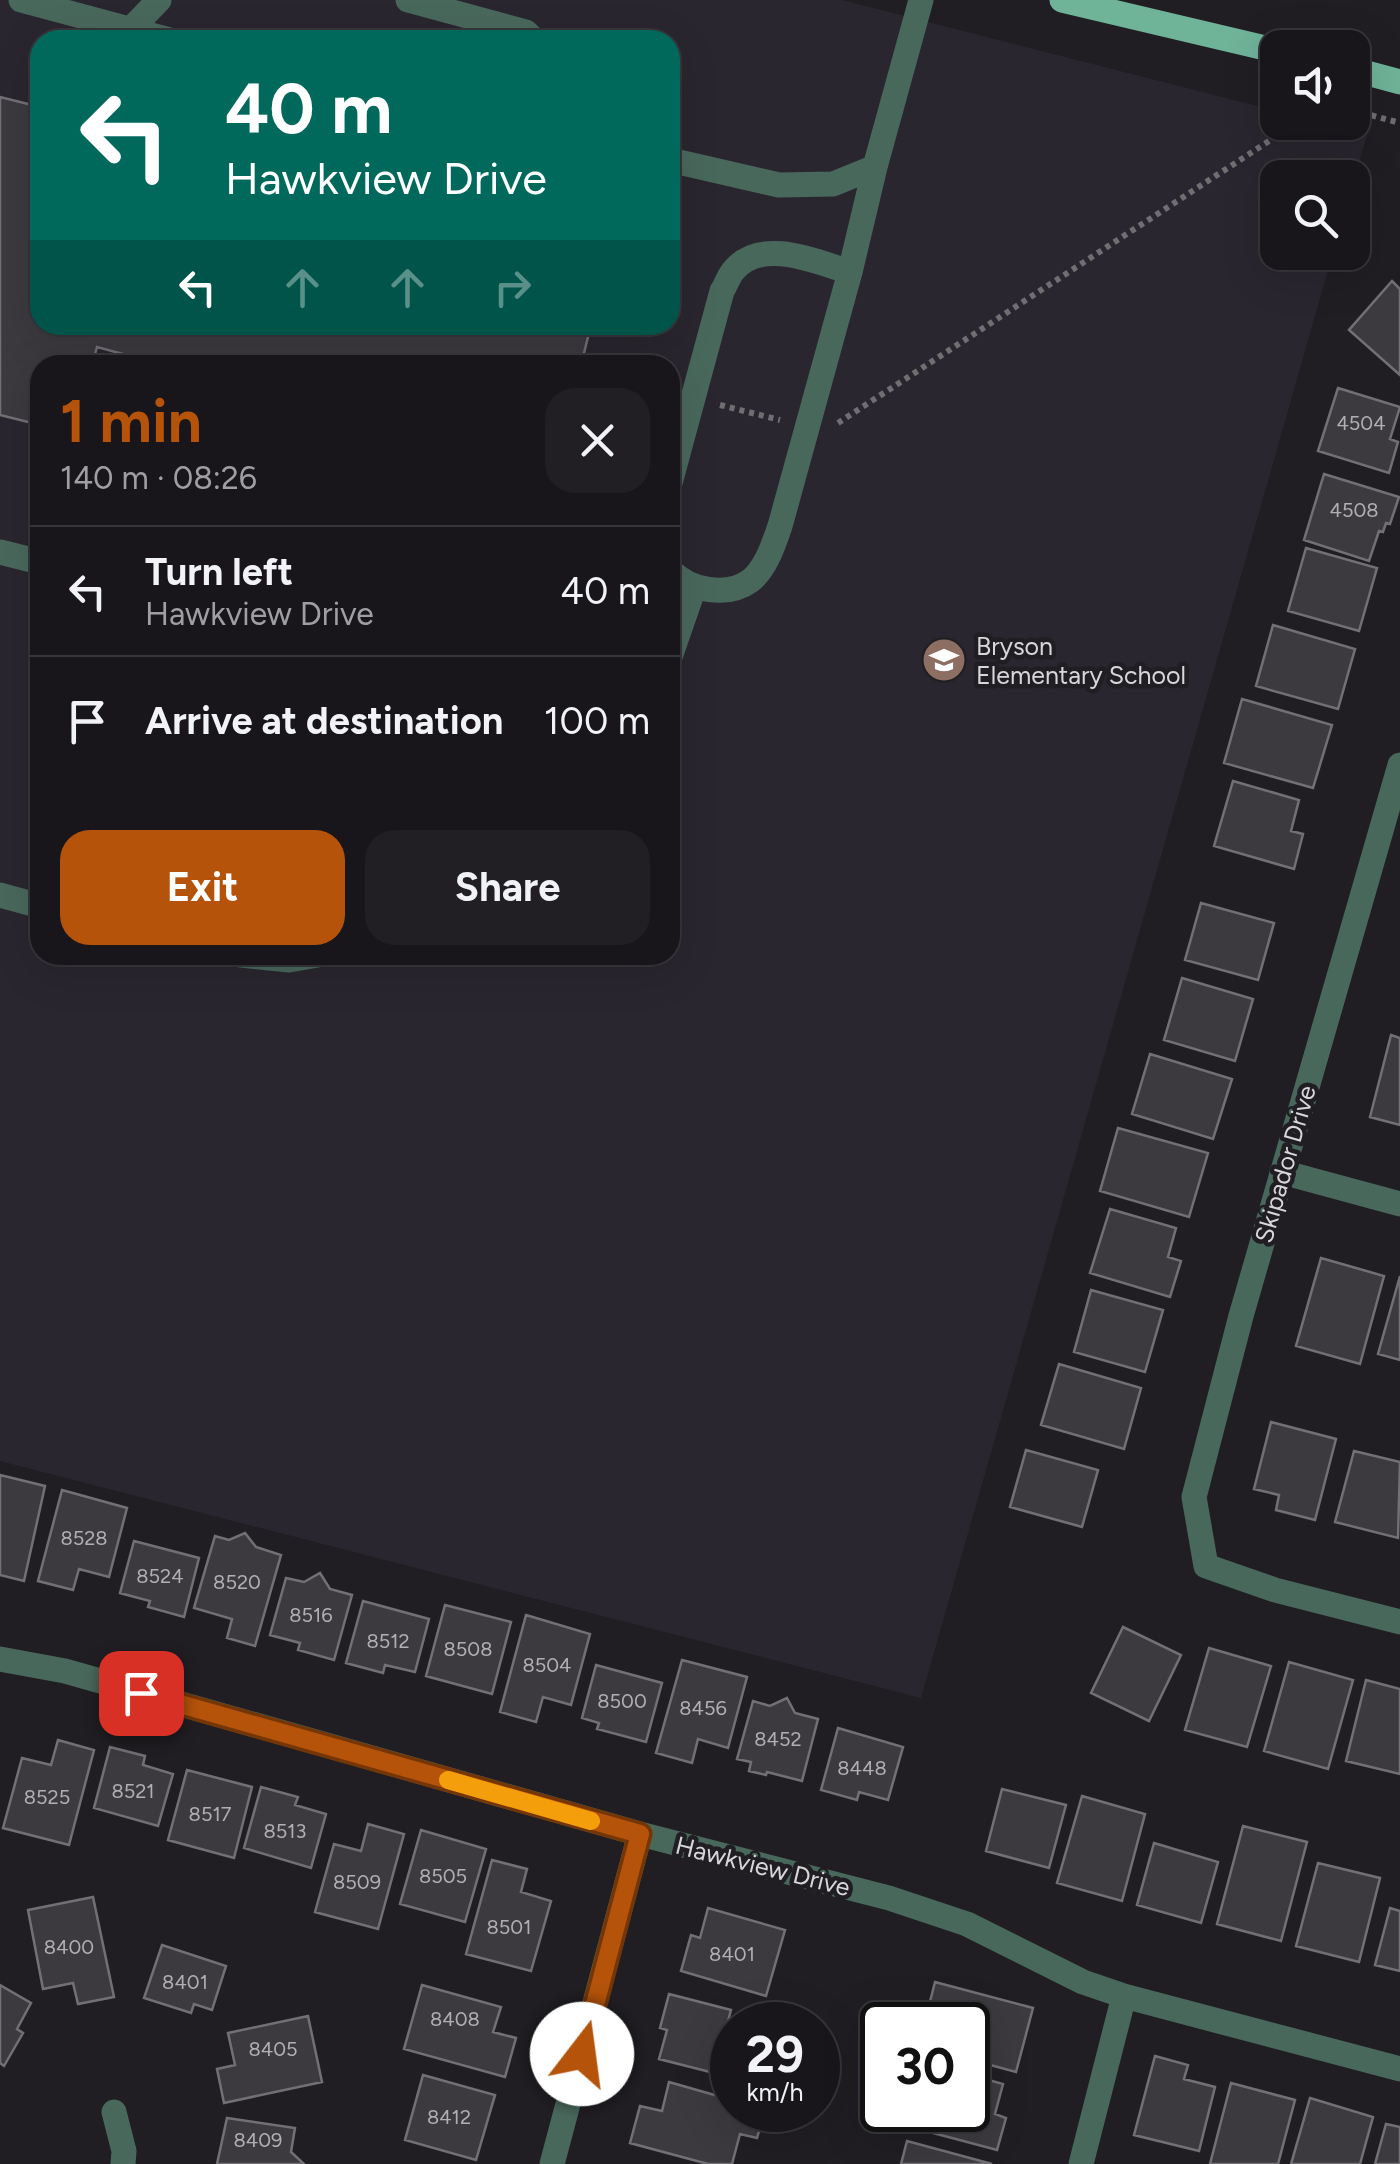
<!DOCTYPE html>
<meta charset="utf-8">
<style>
:root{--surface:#18161a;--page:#211f23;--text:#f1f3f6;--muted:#9f9fa2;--line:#363539;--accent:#b45309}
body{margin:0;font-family:Figtree,sans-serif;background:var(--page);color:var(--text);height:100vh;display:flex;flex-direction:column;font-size:38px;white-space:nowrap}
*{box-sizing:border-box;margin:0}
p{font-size:32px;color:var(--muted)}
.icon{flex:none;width:55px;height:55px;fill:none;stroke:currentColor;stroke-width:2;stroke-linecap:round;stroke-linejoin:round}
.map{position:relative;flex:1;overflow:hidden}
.drawer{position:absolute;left:30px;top:355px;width:650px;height:610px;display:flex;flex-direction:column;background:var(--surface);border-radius:30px;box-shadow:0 10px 40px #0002,0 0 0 2px var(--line)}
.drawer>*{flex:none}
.banner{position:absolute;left:30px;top:30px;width:650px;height:305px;border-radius:30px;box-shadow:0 10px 40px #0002,0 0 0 2px var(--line);background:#00695c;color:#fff;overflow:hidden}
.controls{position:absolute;left:1260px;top:30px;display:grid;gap:20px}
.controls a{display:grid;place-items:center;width:110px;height:110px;border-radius:20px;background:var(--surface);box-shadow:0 10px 40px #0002,0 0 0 2px var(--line);font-size:50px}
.speed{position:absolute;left:710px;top:2002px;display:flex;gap:20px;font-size:50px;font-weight:700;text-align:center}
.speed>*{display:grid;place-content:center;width:130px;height:130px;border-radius:50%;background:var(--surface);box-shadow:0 10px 40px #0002,0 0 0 2px var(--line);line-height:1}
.speed small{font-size:25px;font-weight:400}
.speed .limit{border:5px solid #111;border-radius:15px;background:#fff;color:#111}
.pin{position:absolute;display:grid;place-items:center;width:85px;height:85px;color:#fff;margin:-42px;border-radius:20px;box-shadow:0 5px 15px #0006}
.me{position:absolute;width:110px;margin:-55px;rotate:15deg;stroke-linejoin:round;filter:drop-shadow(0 0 8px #0008)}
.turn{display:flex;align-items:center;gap:35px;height:210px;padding:0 30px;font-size:45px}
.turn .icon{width:130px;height:130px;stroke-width:2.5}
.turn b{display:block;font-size:70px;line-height:85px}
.lanes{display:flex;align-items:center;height:95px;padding:0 30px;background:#0003;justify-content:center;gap:50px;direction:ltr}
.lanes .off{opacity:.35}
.round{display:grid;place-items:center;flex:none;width:105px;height:105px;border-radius:30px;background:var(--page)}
.summary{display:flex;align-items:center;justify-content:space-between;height:170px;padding:0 30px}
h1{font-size:60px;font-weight:700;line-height:75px;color:var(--accent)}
.cta{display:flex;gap:20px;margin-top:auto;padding:20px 30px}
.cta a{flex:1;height:115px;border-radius:30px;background:var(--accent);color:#fff;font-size:40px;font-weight:700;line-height:115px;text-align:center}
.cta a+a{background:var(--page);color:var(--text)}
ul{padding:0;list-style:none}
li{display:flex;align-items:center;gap:30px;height:130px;padding:0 30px;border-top:2px solid var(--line)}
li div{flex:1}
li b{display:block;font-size:38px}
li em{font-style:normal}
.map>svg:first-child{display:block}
.built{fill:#2a262f;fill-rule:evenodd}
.building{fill:#3c3a3f;stroke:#727075;stroke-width:2.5}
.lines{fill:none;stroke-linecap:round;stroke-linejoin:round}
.path{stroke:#6f6e71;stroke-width:6;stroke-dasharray:5 5;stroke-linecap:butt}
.minor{stroke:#49685c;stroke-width:25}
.major{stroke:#6fb399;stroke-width:25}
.route-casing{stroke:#753606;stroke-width:25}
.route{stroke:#b45309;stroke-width:18}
.slow{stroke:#f59e0b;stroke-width:18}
.labels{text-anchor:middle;stroke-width:9;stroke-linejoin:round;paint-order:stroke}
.number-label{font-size:20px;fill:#b0afb2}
.poi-label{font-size:25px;fill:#d7d6d9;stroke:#201e22;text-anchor:start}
.street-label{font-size:25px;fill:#d7d6d9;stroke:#201e22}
</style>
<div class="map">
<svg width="1400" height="2164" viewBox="0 0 1400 2164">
<rect width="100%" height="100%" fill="#201e22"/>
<path class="built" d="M0,0H842L1277,111L1278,122L1324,123L1367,134L1353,186L1352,178H1278V252L1333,253L921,1698L0,1461ZM40,40H670V325H40ZM40,365H670V955H40Z"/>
<path class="building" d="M0,97L40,107V325H591L581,365H164L97,347L92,365H40V414L35,412L32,423L0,415Z
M1392,281L1400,289V375L1349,330Z
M1338,388L1400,407L1390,439L1398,442L1389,473L1318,451Z
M1324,474L1399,497L1390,524L1386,523L1383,532L1379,531L1369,561L1304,540Z
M1306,548L1377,568L1359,631L1288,611Z
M1273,625L1355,649L1338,709L1256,686Z
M1242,699L1332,725L1313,788L1224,763Z
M1233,781L1299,800L1291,831L1303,834L1294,869L1214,846Z
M1201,903L1274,923L1258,980L1185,960Z
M1182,978L1253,999L1235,1061L1164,1040Z
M1391,1035L1400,1038V1125L1370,1117Z
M1150,1054L1232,1079L1213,1139L1132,1114Z
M1118,1128L1208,1153L1189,1217L1100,1191Z
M1110,1209L1176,1228L1168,1257L1181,1261L1170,1297L1090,1273Z
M1321,1258L1384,1276L1360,1364L1296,1346Z
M1400,1276V1360L1378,1354Z
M1091,1290L1163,1310L1145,1372L1074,1352Z
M1059,1364L1141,1388L1124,1449L1041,1425Z
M1271,1422L1336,1439L1315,1520L1276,1510L1279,1495L1254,1489Z
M1026,1450L1098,1470L1082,1527L1010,1507Z
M1354,1451L1400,1462L1398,1538L1335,1522Z
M0,1475L45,1486L24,1581L0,1575Z
M62,1490L127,1508L109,1577L79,1569L73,1590L38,1581Z
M245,1533L256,1547L281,1555L255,1646L227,1638L232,1619L194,1608L215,1536L229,1540Z
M134,1541L199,1558L184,1617L148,1607L150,1601L120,1593Z
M320,1573L330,1589L352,1595L334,1660L298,1650L300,1643L270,1635L286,1578L304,1582Z
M363,1601L429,1619L415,1672L385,1665L383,1673L346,1663Z
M445,1605L511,1622L492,1694L426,1676Z
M526,1615L590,1634L571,1705L543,1697L536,1722L500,1712Z
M1123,1627L1181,1655L1149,1721L1091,1693Z
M1209,1648L1271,1666L1247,1747L1185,1730Z
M682,1660L747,1677L728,1748L698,1739L692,1763L656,1753Z
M1289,1662L1353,1680L1328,1769L1264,1751Z
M596,1665L662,1683L646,1742L597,1729L599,1723L582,1718Z
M1366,1680L1400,1689V1774L1346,1761Z
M787,1698L795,1713L818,1719L802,1781L767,1772L766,1775L749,1771L751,1762L737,1759L753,1701L770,1706Z
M838,1728L903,1747L888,1800L859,1792L857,1800L821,1790Z
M58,1740L94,1750L69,1845L3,1828L22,1758L51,1765Z
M110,1747L145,1756L143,1765L173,1774L158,1826L94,1808Z
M187,1770L252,1787L234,1858L168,1840Z
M261,1787L298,1797L295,1805L326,1814L311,1868L244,1848Z
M1002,1789L1066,1805L1049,1868L986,1851Z
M1082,1796L1145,1814L1122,1901L1057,1883Z
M368,1824L404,1834L378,1929L315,1912L334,1844L361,1851Z
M1243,1826L1307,1842L1281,1941L1217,1924Z
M421,1830L486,1849L465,1922L400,1904Z
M1154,1843L1218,1862L1201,1923L1137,1905Z
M492,1860L527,1869L521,1892L551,1901L531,1971L466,1954Z
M1318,1863L1380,1878L1359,1962L1296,1946Z
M93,1897L114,1997L78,2004L73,1983L43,1989L28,1910Z
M708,1908L785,1930L766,1996L681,1971L691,1935L700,1938Z
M1390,1908L1400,1911V1971L1375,1965Z
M162,1945L226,1966L212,2010L194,2004L191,2013L144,1998Z
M935,1982L1033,2008L1016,2072L968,2059V2025H924Z
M0,1985L31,2003L17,2029L23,2033L4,2066L0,2063Z
M422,1985L501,2007L493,2032L516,2038L505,2077L404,2049Z
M669,1994L731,2010L714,2073L659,2059L667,2030L660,2028Z
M308,2016L322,2082L224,2103L217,2069L235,2065L228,2033Z
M1155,2056L1188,2065L1184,2079L1215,2087L1199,2151L1134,2135Z
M968,2074L1003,2084L995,2114L1006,2118L997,2150L892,2122L895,2110H968Z
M423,2075L495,2095L476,2160L405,2140Z
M669,2082L732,2100V2110H765L757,2138L740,2134L732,2164H708L630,2143L640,2106L662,2111Z
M1231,2083L1295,2100L1278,2164H1210Z
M1310,2098L1373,2117L1360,2164H1291Z
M227,2118L295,2128L291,2152L304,2164H217Z
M1386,2124L1400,2127V2164H1375Z
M907,2141L992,2164H901Z"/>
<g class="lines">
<path class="path" d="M1352,110L1400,123
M720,405L780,420
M838,423L1298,122"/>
<path class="minor" d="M21,0L170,40
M408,0L526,32L534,40
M131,29L159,0
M670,160L779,185L833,184L875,167L921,0
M670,483L722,291C726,285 729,275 734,270C762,237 817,262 850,272
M0,552L40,562
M670,570C689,590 726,598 750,581C766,569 774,543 780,526L850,272L875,167
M670,657L694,588
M1400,765L1241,1316L1194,1497L1206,1566L1275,1590L1400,1622
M0,895L40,906
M241,955L289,960L318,955
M1282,1172L1400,1204
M0,1659L65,1671L640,1834L889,1898L967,1924L1083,1982L1124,1996L1400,2069
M114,2112L124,2151L123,2164
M552,2164L640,1834
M1081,2164L1124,1996"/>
<path class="major" d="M1062,0L1278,51
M1352,69L1400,82"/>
</g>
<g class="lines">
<defs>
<path id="route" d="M141,1693L640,1834L582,2054"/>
</defs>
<use href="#route" class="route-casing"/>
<use href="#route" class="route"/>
<path class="slow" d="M448,1780L591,1821"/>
</g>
<defs>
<symbol id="school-disc" viewBox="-11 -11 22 22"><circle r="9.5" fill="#8d6e63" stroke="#201e22"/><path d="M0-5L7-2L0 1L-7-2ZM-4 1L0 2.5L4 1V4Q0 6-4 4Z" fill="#fff"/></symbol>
</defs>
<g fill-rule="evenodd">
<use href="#school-disc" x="919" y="635" width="50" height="50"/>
</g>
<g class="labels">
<g class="number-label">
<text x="1361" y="430">4504</text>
<text x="1354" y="517">4508</text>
<text x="84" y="1545">8528</text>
<text x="160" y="1583">8524</text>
<text x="237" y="1589">8520</text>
<text x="311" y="1622">8516</text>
<text x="388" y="1648">8512</text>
<text x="468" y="1656">8508</text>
<text x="547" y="1672">8504</text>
<text x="622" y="1708">8500</text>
<text x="703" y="1715">8456</text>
<text x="778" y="1746">8452</text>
<text x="862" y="1775">8448</text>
<text x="133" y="1798">8521</text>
<text x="47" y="1804">8525</text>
<text x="210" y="1821">8517</text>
<text x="285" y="1838">8513</text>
<text x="443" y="1883">8505</text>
<text x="357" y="1889">8509</text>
<text x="509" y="1934">8501</text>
<text x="69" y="1954">8400</text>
<text x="732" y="1961">8401</text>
<text x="185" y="1989">8401</text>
<text x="455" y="2026">8408</text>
<text x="273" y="2056">8405</text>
<text x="449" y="2124">8412</text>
<text x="258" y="2147">8409</text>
</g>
<g class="poi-label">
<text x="976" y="655">Bryson<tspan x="976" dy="29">Elementary School</tspan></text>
</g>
<g class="street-label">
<text transform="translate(1285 1164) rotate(-74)" y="9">Skipador Drive</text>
<text transform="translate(763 1866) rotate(14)" y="9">Hawkview Drive</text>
</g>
</g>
</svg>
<div class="controls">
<a><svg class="icon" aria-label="sound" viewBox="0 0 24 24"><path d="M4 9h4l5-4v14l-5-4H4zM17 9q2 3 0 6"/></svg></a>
<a><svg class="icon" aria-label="search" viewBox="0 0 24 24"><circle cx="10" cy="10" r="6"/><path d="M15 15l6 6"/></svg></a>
</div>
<div class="speed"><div>29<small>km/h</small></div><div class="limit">30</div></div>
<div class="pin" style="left:141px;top:1693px;background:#d93025"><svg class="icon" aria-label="arrive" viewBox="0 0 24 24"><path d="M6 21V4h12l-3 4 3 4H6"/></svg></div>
<svg class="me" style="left:582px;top:2054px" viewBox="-20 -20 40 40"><circle r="19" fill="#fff"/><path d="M0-13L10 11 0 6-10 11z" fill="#b45309"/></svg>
<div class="banner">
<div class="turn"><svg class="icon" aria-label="left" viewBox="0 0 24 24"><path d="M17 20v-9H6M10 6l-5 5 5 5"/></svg><div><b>40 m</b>Hawkview Drive</div></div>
<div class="lanes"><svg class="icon" aria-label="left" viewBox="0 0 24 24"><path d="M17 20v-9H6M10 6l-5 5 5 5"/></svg><svg class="icon off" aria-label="ahead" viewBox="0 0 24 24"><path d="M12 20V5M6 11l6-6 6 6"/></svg><svg class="icon off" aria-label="ahead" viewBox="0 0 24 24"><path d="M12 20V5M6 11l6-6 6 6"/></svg><svg class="icon off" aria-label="right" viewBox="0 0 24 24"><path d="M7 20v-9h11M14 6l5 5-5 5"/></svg></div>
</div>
<section class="drawer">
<div class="summary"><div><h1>1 min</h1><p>140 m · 08:26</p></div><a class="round"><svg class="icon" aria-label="close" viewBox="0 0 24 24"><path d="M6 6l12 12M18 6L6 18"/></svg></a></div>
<ul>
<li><svg class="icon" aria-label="left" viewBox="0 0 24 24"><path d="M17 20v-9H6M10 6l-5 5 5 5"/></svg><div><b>Turn left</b><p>Hawkview Drive</p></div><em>40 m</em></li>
<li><svg class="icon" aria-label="arrive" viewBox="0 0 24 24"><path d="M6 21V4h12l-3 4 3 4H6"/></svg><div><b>Arrive at destination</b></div><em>100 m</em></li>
</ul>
<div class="cta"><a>Exit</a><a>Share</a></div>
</section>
</div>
